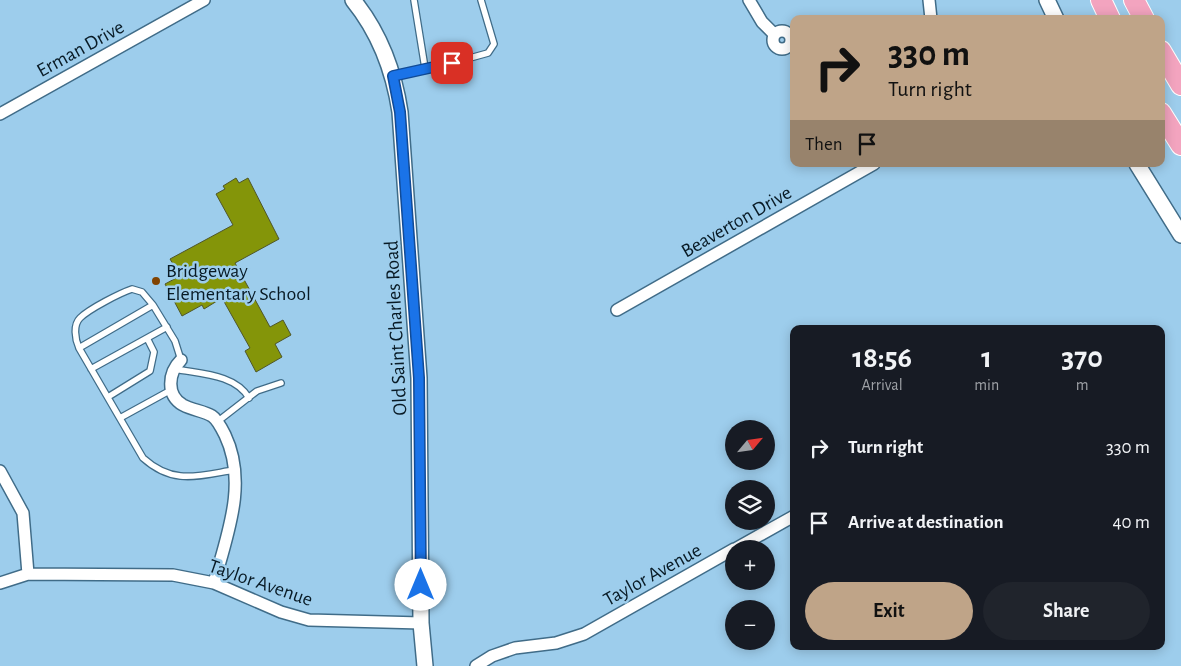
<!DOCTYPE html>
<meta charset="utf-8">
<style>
:root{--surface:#171b24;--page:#20242c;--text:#f1f3f6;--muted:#9ea1a6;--accent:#bfa488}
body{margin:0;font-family:"Alegreya Sans",sans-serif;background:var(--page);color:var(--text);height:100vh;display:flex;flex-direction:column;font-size:19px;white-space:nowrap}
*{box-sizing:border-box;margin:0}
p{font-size:16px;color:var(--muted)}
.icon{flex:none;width:28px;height:28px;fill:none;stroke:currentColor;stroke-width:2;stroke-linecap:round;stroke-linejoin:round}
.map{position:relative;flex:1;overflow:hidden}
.details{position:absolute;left:790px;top:325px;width:375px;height:325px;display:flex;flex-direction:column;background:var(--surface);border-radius:10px;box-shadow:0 2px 12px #0003}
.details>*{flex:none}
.guide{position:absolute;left:790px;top:15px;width:375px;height:152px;border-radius:10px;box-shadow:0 2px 12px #0003;background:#bfa488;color:#111;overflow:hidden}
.needle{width:32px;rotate:61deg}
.tools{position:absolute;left:725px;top:420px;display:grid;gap:10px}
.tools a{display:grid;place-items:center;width:50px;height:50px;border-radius:50%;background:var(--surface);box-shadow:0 2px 12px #0003;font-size:25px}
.pin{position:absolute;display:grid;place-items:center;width:42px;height:42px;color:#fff;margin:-21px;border-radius:10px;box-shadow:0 2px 8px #0006}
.me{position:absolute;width:55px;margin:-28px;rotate:0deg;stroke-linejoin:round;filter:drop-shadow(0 0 4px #0008)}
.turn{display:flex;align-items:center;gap:18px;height:105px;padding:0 15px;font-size:22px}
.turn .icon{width:65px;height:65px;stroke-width:2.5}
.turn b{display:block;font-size:35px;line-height:42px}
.then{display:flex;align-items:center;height:48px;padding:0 15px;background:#0003;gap:10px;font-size:19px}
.eta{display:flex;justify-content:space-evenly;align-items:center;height:85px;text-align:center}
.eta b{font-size:30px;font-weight:700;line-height:35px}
.primary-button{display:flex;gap:10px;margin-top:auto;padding:10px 15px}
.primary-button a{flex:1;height:58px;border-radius:30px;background:var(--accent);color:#111;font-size:20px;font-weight:700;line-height:58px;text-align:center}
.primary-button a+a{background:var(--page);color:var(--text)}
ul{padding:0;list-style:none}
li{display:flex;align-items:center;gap:15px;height:75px;padding:0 15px}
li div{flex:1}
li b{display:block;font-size:19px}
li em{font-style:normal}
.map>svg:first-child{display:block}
.building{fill:#849509;stroke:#4f562a}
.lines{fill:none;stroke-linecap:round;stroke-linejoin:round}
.lane-casing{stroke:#406c88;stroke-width:8}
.street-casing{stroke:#406c88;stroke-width:14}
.secondary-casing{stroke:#406c88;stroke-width:18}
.highway-casing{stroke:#fff;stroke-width:22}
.lane{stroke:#fff;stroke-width:5.5}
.street{stroke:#fff;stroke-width:11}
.secondary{stroke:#fff;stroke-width:15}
.highway{stroke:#f3a4bf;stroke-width:20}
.route-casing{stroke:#114b97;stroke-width:12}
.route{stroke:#1a73e8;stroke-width:9}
.poi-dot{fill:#814301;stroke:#9dcdec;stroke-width:2}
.labels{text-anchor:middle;stroke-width:5;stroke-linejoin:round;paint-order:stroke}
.street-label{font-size:20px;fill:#081a25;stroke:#9dcdec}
.poi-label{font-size:20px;fill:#081a25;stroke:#9dcdec;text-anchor:start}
</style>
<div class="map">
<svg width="1181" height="666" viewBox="0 0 1181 666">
<rect width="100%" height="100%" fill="#9dcdec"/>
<path class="building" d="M236,178L239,183L248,178L279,239L235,263L270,327L283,320L291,335L275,344L282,357L256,372L245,351L250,348L222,298L204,309L202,305L182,316L165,284L180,276L170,259L233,225L216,194L225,189L223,186Z"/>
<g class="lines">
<defs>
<path id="lane" d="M414,0L425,68
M393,76L434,68L488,53L494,44L481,0
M153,305L142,292L132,289C120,293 89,309 80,318C73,325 75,339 79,348L143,458C173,485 197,476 234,470
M79,348L153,305L175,341L181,360
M91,369L167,327
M175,369C200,374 235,374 249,398
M108,397L150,371L154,352L147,338
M120,418L171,390
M217,422L257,391L281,383"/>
<path id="street" d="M749,0L762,22L774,34
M929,0L931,19
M773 40a9 9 0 1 1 18 0a9 9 0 1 1-18 0Z
M0,114L204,0
M617,310L874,164
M181,360C168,373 166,395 183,405C192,410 204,411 212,416C217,419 222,429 225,435C248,483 227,535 214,583
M0,471L23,513L28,574
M735,549L794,516
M0,583L28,574L173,575L214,583L281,612L309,620L421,623
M476,666L492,656L515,648L556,643L584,634L734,549"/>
<path id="secondary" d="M353,0C379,32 394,72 400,112L419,378L421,623L425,666
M1047,0L1056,19
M1137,164L1181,235"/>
<path id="highway" d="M1101,0L1110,19
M1134,0L1144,19
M1161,51L1181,85
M1161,113L1181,145"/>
</defs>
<use href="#lane" class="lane-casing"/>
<use href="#street" class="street-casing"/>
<use href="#secondary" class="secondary-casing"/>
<use href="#highway" class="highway-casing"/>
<use href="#lane" class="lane"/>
<use href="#street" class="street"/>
<use href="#secondary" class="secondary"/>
<use href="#highway" class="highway"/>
</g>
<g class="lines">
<defs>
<path id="route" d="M421,585L419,378L400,112L393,76L452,63"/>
</defs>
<use href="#route" class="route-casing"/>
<use href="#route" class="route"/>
</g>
<circle class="poi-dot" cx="156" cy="281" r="5"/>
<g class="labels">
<g class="street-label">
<text transform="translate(80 48) rotate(-29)" y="7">Erman Drive</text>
<text transform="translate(736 221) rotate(-30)" y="7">Beaverton Drive</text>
<text transform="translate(395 328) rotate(-93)" y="7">Old Saint Charles Road</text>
<text transform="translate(652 574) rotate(-29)" y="7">Taylor Avenue</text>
<text transform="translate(261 582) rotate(19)" y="7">Taylor Avenue</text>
</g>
<g class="poi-label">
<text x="166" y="277">Bridgeway<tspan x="166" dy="23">Elementary School</tspan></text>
</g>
</g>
</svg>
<div class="tools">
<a><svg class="needle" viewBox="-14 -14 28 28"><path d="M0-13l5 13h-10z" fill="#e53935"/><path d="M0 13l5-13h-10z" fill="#9ea1a6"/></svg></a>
<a><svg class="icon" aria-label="layers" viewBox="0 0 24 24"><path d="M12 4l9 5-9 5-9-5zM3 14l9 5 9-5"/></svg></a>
<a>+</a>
<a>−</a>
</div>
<div class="pin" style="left:452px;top:63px;background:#d93025"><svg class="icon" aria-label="arrive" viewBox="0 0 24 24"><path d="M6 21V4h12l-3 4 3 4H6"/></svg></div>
<svg class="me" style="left:421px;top:585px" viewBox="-20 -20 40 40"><circle r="19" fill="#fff"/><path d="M0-13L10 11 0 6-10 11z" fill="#1a73e8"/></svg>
<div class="guide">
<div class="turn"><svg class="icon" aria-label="right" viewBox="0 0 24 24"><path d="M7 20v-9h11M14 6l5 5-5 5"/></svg><div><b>330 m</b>Turn right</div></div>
<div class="then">Then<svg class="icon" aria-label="arrive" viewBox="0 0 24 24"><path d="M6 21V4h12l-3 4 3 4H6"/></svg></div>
</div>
<section class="details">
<div class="eta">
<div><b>18:56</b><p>Arrival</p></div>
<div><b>1</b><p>min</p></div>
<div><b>370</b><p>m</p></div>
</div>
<ul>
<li><svg class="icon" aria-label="right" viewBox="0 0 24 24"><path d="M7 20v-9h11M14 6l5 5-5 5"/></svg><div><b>Turn right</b></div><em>330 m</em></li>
<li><svg class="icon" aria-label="arrive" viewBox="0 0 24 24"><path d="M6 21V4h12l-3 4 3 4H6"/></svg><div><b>Arrive at destination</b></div><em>40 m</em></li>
</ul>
<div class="primary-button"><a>Exit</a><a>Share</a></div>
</section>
</div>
